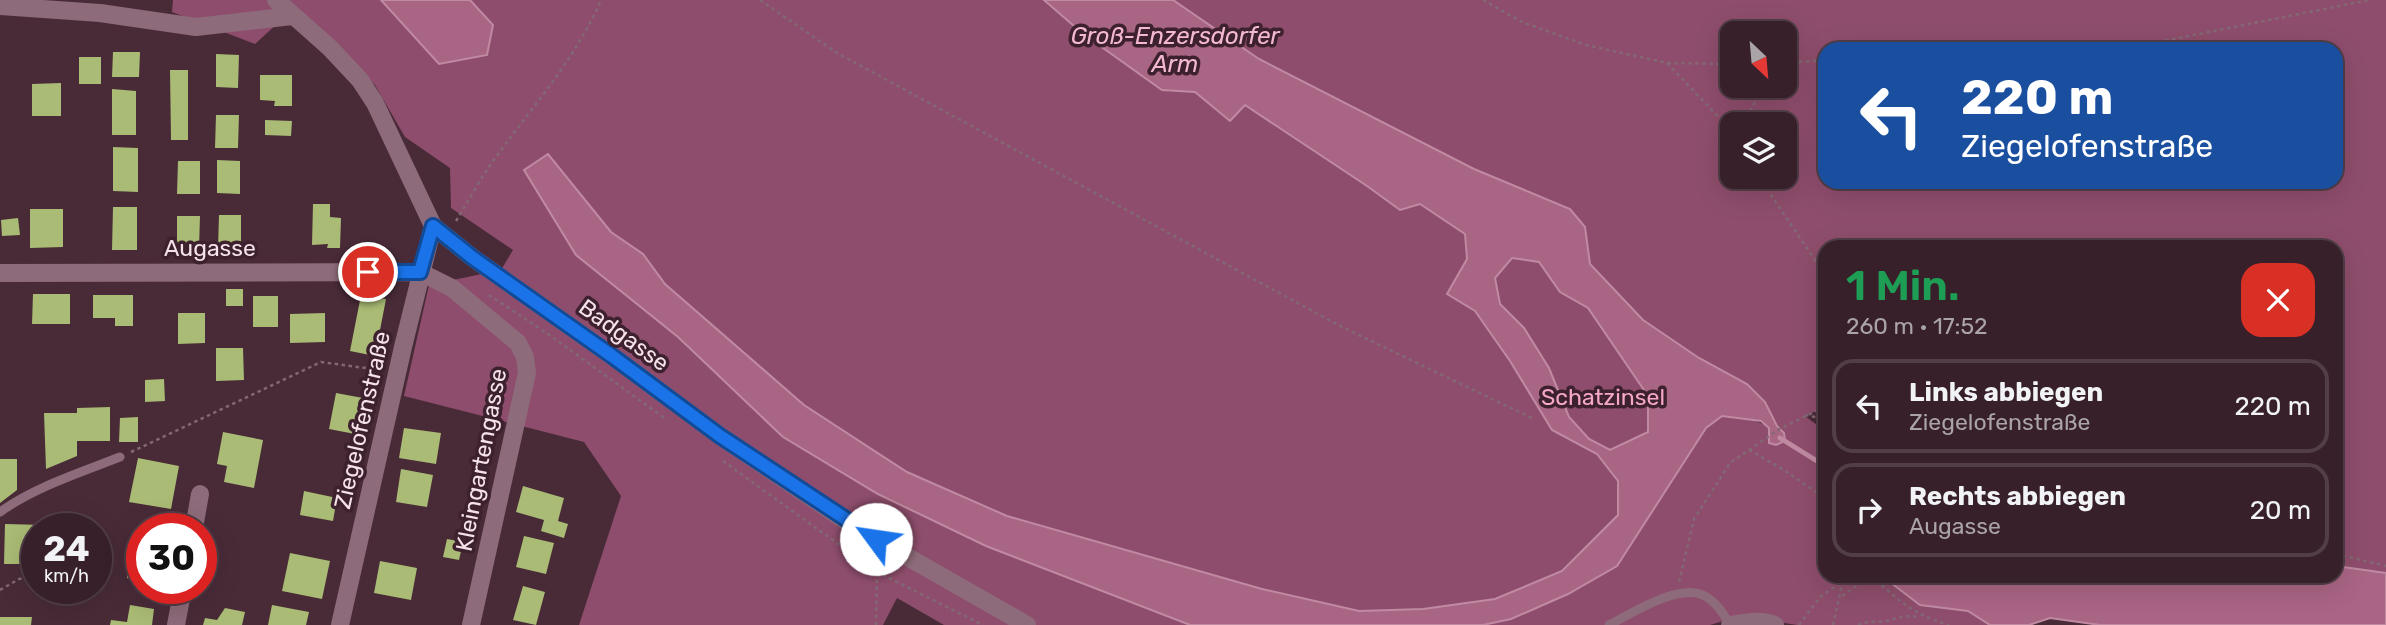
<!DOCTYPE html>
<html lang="de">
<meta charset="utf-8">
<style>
:root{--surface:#37202a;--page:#422d36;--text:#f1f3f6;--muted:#aaa3a8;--line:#513e47}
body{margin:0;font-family:Rubik,sans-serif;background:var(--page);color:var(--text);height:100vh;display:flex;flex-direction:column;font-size:26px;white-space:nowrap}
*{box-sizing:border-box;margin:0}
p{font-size:23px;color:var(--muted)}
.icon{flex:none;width:38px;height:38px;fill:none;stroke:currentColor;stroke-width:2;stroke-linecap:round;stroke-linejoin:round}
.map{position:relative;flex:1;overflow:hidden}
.sheet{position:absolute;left:1818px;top:240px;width:525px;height:343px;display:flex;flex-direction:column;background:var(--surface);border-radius:21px;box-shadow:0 7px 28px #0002,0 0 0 2px var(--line)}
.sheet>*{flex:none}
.top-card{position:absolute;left:1818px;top:42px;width:525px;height:147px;border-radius:21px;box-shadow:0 7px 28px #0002,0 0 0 2px var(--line);background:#1a4fa0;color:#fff;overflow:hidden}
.needle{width:46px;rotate:154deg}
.fabs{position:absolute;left:1720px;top:21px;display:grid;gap:14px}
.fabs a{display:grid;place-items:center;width:77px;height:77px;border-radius:14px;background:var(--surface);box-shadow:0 7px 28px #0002,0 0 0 2px var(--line);font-size:35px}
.speed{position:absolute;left:21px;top:513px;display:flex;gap:14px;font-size:35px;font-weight:700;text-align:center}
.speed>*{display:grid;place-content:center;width:91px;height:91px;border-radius:50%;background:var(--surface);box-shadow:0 7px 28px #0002,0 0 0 2px var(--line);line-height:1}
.speed small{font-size:18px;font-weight:400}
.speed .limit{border:10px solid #d22;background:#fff;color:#111}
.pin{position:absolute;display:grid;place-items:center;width:60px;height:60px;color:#fff;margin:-30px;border:4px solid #fff;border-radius:50%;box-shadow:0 2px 7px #0007}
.me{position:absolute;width:77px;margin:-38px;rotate:301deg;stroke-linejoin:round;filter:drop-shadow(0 0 5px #0008)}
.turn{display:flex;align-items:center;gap:24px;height:147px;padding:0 28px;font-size:32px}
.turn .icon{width:91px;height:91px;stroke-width:2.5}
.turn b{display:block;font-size:49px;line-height:60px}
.round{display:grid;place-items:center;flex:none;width:74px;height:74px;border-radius:21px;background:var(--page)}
.headline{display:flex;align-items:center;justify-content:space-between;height:119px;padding:0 28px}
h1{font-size:42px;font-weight:600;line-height:52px;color:#1e9e55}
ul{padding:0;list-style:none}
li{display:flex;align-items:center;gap:21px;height:94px;margin:0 14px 10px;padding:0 14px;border:4px solid var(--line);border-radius:21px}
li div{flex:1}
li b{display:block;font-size:26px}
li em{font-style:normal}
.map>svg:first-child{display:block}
.forest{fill:#8e4d6c;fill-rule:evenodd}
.water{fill:#a96584;stroke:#c08aa3;stroke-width:2;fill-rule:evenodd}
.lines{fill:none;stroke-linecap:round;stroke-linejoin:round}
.stream{stroke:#c08aa3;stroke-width:5}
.building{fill:#a9bb74}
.path{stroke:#836873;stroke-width:2.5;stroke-dasharray:3.5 3.5;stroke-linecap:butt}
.lane{stroke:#8e6b7a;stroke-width:9}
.street{stroke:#8e6b7a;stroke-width:18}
.route-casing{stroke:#114b97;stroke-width:18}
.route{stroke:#1a73e8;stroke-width:12}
.labels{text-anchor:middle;stroke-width:7;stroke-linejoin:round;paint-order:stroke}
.street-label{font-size:23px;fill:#f6e2ea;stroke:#3e212e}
.park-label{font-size:23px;fill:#f5a8ca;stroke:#3e212e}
.water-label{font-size:24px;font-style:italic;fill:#f4b9d2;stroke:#3e212e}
</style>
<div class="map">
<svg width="2386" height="625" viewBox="0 0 2386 625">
<rect width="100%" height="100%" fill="#492b38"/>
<path class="forest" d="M173,0H381L423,46L493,25L470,0H1044L1082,33L1162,90L1195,92L1230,121L1245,105L1367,186L1400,210L1419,204L1465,234L1467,259L1447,294L1474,311L1510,361L1552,430L1597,454L1618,481V515L1562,571L1495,599L1423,609L1359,611L1262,589L1007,516L907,472L804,405L665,284L643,254L611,232L548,154L524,170L576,255L878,494L986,546L1190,625H944L897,598L883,625H579L621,496L584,442L404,396L429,285L501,270L513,250L451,208L450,168L405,137L375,85L334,42L280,21L255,44L172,12Z
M1173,0H2386V573L2336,566V247H1825V407L1805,416L1817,425L1825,426V576H1882L1920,605L1968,611L1990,625H1797L1740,616L1710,625H1483L1511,619L1617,566L1706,428L1722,415C1738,420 1757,418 1770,428L1769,443L1776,445L1785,441L1784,433L1777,426L1765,402L1747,384L1699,358L1643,320L1590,263L1585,227L1570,209L1474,169L1259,59ZM1732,33H1785V86H1732ZM1825,49H2336V182H1825ZM1732,124H1785V177H1732Z
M1511,258L1539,262L1560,292L1588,308L1649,396L1648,431L1611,450L1589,439L1569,417L1549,368L1524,328L1500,304L1495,278Z"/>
<path class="water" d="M381,0H470L493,25L487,55L439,64Z
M1044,0H1173L1259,59L1474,169L1570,209L1585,227L1590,264L1643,320L1699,358L1747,384L1765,402L1777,426L1784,433L1785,441L1776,445L1769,443V428L1761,421L1722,416L1706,428L1617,566L1568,594L1511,619L1483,625H1190L986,546L878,494L783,437L678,337L576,255L524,170L548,154L611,232L643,254L665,284L804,405L907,472L1007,516L1262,589L1359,611L1423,609L1495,599L1562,571L1618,515V481L1597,454L1552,430L1510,361L1475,311L1447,294L1467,259L1465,234L1420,204L1400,210L1367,186L1245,105L1230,121L1195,92L1162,90L1082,33ZM1512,258L1539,262L1560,292L1588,308L1648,396V432L1610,450L1589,439L1569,417L1549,368L1524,328L1500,304L1495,278Z
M2336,566L2386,573V625H2100L2050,618L2029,625H1990L1968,611L1920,605L1882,576H2336Z"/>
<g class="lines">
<path class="stream" d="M1780,438L1825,466"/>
</g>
<path class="building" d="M113,52H140L139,77H112Z
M216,54L239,55L238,88L216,87Z
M79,57H101V84H79Z
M170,70H188V140H171Z
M260,75H292V106H274L275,101L260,100Z
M61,83V116H32V84Z
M112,89L136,91V135H112Z
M216,115H239L238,148H215Z
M265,120L292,121L291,136L265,135Z
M113,147L138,148V192L113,191Z
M217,160L240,161V194L217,193Z
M178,161H200V194H177Z
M313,204H330V217L341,218L340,248H327L328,244L312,245Z
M113,207H137V250H112Z
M30,209H63V247L30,248Z
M219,215H241V249L218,248Z
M177,216H200L199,249H177Z
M18,218L20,235L2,236L1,220Z
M226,289H243V306H226Z
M33,294H70V324H32Z
M93,295H133V326H115V318H93Z
M361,295L386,299L375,356L350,351Z
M253,296H278V327H253Z
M178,313H205V343L178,344Z
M325,313V342L290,343V314Z
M216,348H243L244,380L216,381Z
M164,379L165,401L145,402V380Z
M336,393L363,398L355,434L329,429Z
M110,407V441H77V456L46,469L44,413H77V408Z
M138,417V442H119L120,418Z
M404,428L441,433L436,464L399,458Z
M223,432L263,440L254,488L224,482L227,466L217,464Z
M138,458L179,466L171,509L129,502Z
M0,459H17V490L0,503Z
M401,469L433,475L427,507L396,502Z
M523,486L564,498L558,521L568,524L564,538L541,531L544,520L516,512Z
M304,491L337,498L333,521L300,515Z
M5,524L83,526L82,528H37V564H4Z
M524,536L554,543L546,574L516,567Z
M447,539L463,542L459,560L443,557Z
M133,542L142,544V581L127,578Z
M290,553L330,561L322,599L282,591Z
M380,561L417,568L411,600L374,593Z
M523,586L545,592L536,625L513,620Z
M130,605L154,609L152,625H110L111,620L127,622Z
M272,605L309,612L306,625H268Z
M225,608L245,612L242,625H203L205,618L217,620Z
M0,617H32L31,625H0Z"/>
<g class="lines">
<path class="path" d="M760,0L837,53L1342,327L1534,419
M1483,0L1522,22L1586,45L1667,63L1732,64
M2124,49L2369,0
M1667,63L1732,131
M1785,63L1825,60
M1744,124L1763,86
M1759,177L1825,275
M456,221C469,200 481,177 496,157C533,106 576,58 601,0
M489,295L548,334L667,420
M1805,415L1825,419
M1749,450L1784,470L1825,498
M131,452L321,362L380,370
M723,461L877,572L983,625
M2336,554L2386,566
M1871,576C1901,601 1909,613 1949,625
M1679,582L1694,519L1730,463L1781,428L1825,407
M0,590L19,579L37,578
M1842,596L1871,576
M876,625L877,572L885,563
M1799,625L1821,596L1842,582L1843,576
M1833,625L1842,584
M1858,625C1868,620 1876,623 1886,621C1903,617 1901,615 1920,617"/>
<path class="lane" d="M0,512C35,487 79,473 120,457
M1609,625C1632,613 1675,586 1700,594C1713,598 1724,614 1730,625"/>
<path class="street" d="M276,0L330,48L360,80L375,103L433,226L473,258L612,356L720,436L855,527L1027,625
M0,6L100,13L196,27L292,16
M0,273L420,272L452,288L518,343L525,357L527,373L471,625
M194,528L200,494
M176,625L183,588
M340,625L403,347L433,226
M1730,625C1745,623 1760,619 1775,625"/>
</g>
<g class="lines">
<defs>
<path id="route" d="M368,272H420L433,226L473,258L612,356L720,436L876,539"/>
</defs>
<use href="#route" class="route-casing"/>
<use href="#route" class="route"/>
</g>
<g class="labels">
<g class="street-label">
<text x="210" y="256">Augasse</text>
<text transform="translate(624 335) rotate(36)" y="8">Badgasse</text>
<text transform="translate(362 420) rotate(-77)" y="8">Ziegelofenstraße</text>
<text transform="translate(481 460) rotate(-79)" y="8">Kleingartengasse</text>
</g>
<g class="park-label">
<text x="1603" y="405">Schatzinsel</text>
</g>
<g class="water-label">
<text x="1175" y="44">Groß-Enzersdorfer<tspan x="1175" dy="28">Arm</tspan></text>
</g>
</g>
</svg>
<div class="fabs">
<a><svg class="needle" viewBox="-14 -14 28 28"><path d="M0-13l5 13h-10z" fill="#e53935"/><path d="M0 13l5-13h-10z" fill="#aaa3a8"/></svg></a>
<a><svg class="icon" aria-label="layers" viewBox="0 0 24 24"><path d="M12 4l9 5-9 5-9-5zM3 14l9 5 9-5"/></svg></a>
</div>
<div class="speed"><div>24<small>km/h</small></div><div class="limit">30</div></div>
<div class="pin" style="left:368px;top:272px;background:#d93025"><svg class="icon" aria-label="arrive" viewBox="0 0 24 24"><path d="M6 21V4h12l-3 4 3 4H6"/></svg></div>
<svg class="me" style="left:876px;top:539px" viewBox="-20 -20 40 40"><circle r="19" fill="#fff"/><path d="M0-13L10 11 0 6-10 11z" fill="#1a73e8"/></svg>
<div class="top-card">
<div class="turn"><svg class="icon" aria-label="left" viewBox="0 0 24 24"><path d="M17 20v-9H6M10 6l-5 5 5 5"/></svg><div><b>220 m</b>Ziegelofenstraße</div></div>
</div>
<section class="sheet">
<div class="headline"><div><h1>1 Min.</h1><p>260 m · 17:52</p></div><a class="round" style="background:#d93025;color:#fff"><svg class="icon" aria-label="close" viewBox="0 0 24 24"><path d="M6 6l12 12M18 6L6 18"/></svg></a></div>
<ul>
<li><svg class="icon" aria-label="left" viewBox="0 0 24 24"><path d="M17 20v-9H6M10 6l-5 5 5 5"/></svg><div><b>Links abbiegen</b><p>Ziegelofenstraße</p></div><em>220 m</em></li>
<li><svg class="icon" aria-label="right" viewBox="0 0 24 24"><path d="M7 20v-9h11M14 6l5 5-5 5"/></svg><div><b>Rechts abbiegen</b><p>Augasse</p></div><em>20 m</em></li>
</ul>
</section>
</div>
